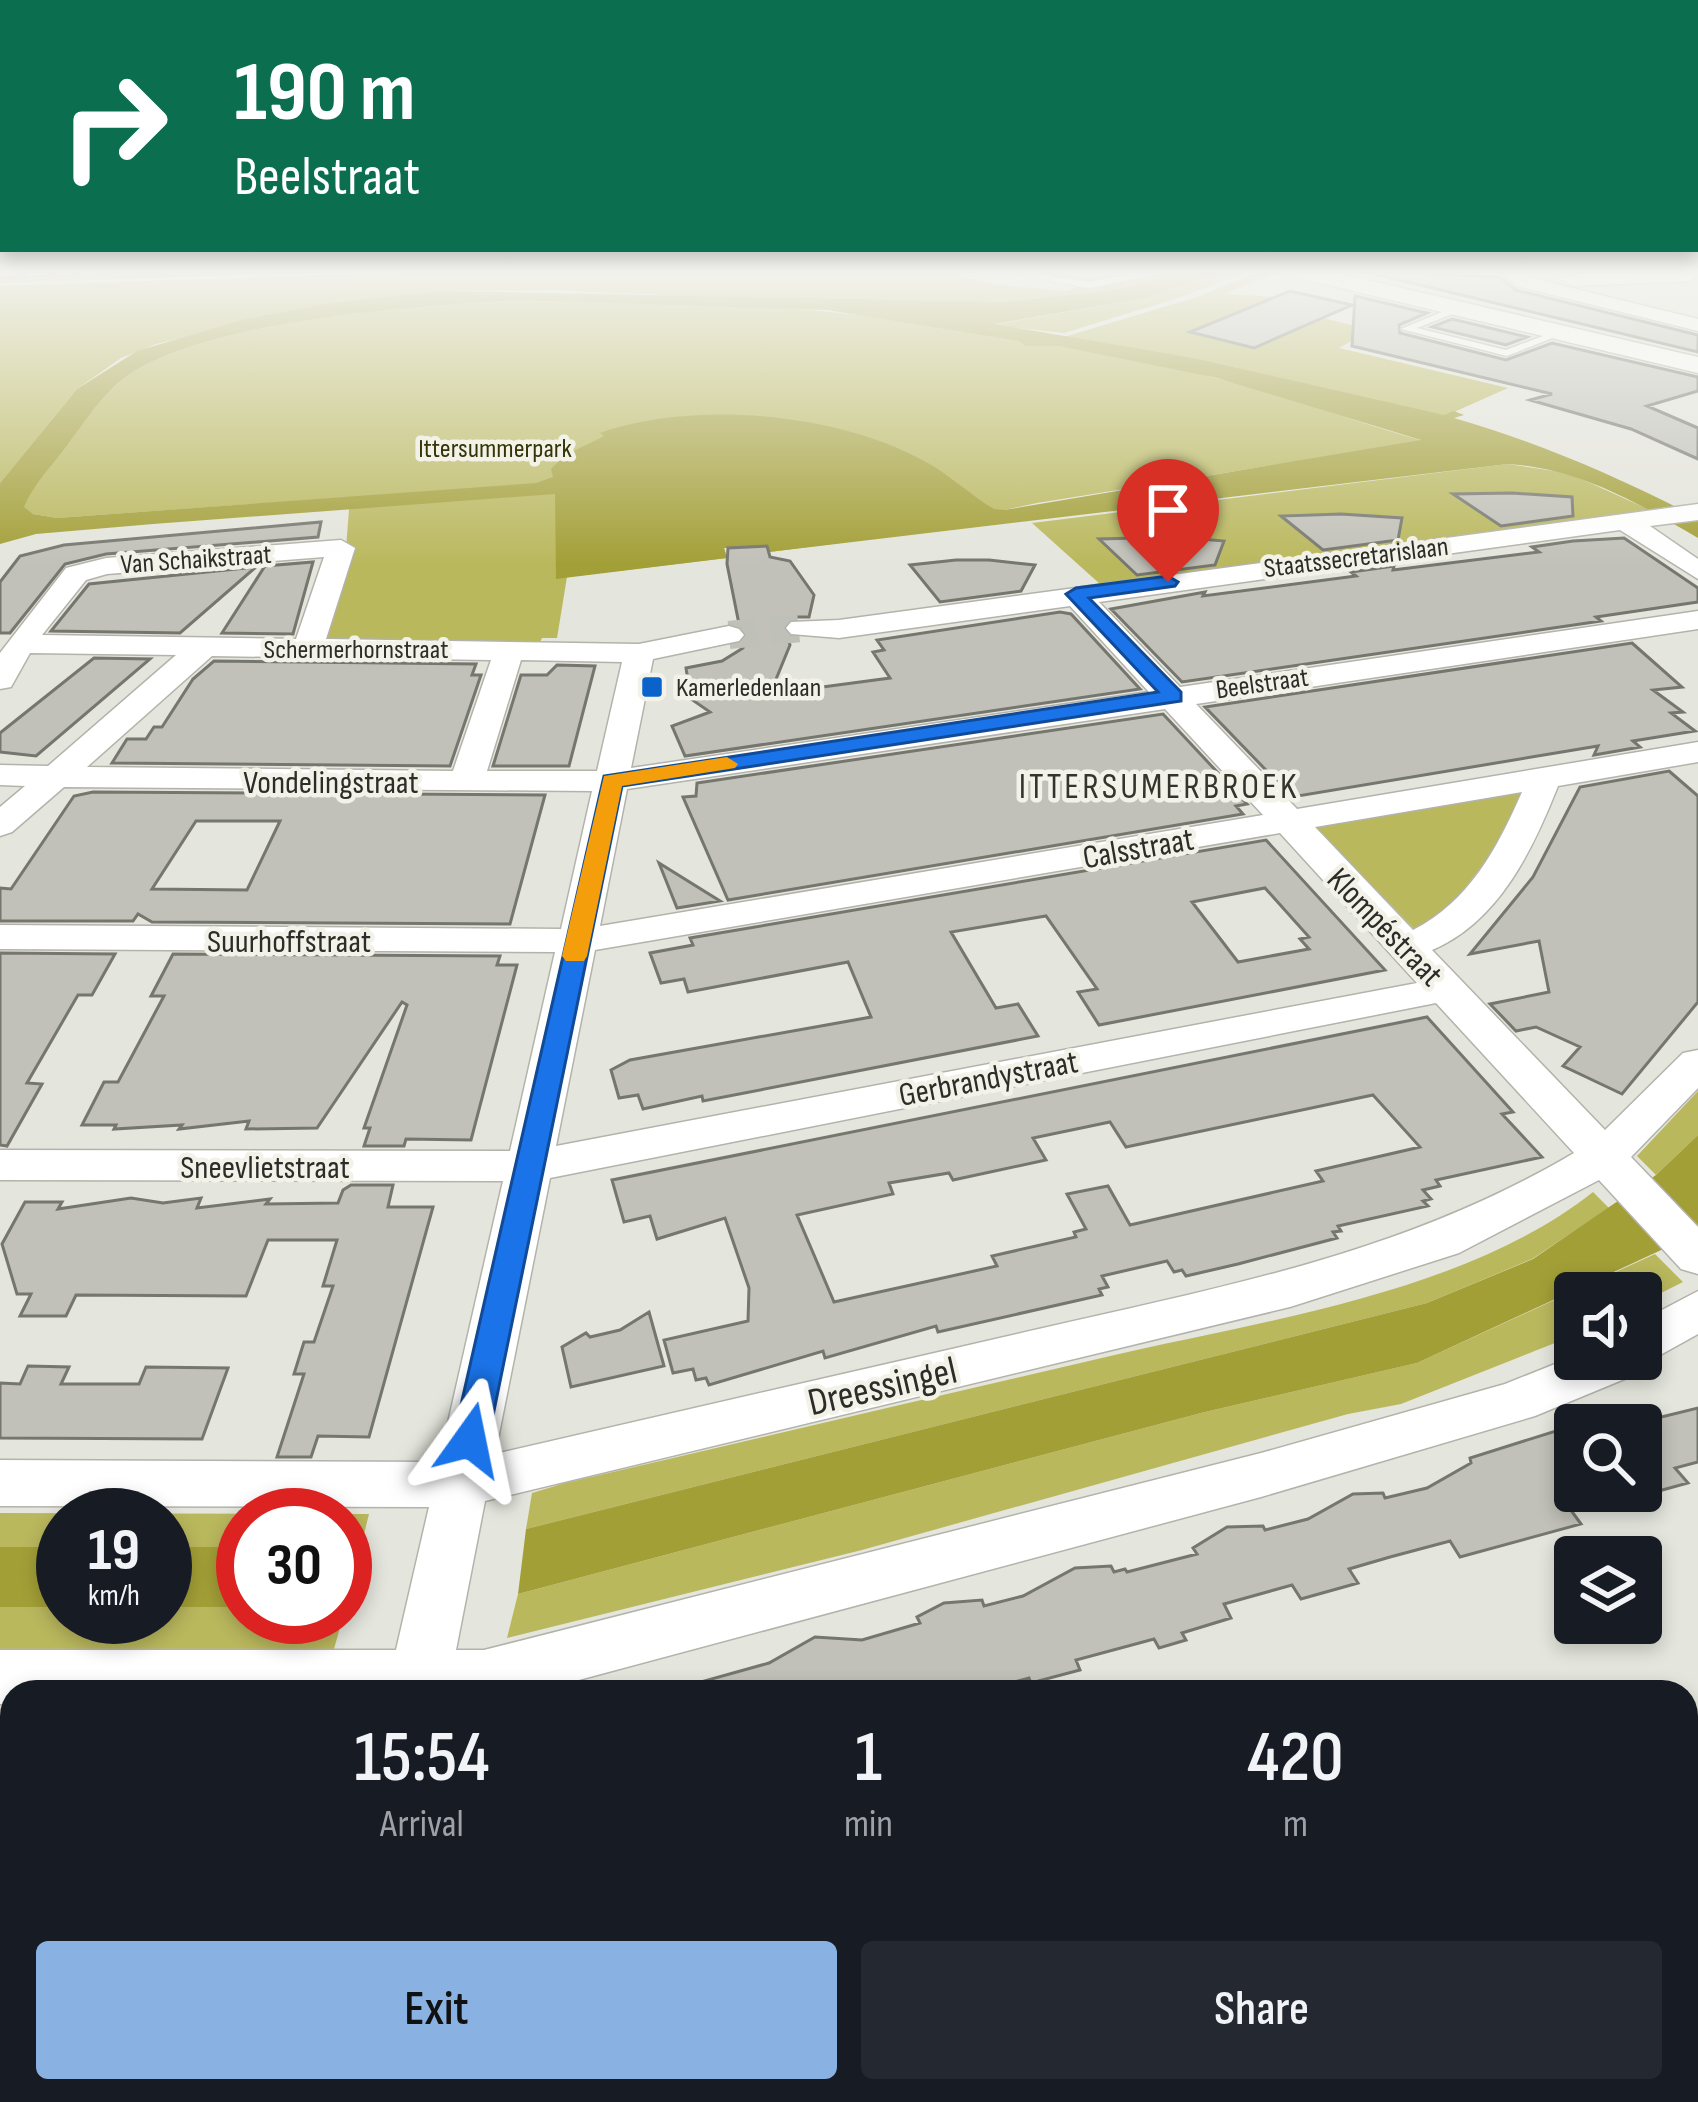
<!DOCTYPE html>
<meta charset="utf-8">
<style>
:root{--surface:#171b24;--page:#242831;--text:#f1f3f6;--muted:#9ea1a6;--accent:#89b2e3}
body{margin:0;font-family:"Sofia Sans Condensed",sans-serif;background:var(--page);color:var(--text);height:100vh;display:flex;flex-direction:column;font-size:45px;white-space:nowrap}
*{box-sizing:border-box;margin:0}
p{font-size:39px;color:var(--muted)}
.icon{flex:none;width:66px;height:66px;fill:none;stroke:currentColor;stroke-width:2;stroke-linecap:round;stroke-linejoin:round}
.map{position:relative;flex:1;overflow:hidden}
.side{position:absolute;left:0px;top:1680px;width:1698px;height:423px;display:flex;flex-direction:column;background:var(--surface);border-radius:36px 36px 0 0;box-shadow:0 6px 18px #0003}
.side>*{flex:none}
.top-card{position:absolute;left:0px;top:0px;width:1698px;height:252px;box-shadow:0 6px 18px #0003;background:#0b6e4f;color:#fff;overflow:hidden}
.tools{position:absolute;left:1554px;top:1272px;display:grid;gap:24px}
.tools a{display:grid;place-items:center;width:108px;height:108px;border-radius:12px;background:var(--surface);box-shadow:0 6px 18px #0003;font-size:60px}
.speed{position:absolute;left:36px;top:1488px;display:flex;gap:24px;font-size:60px;font-weight:700;text-align:center}
.speed>*{display:grid;place-content:center;width:156px;height:156px;border-radius:50%;background:var(--surface);box-shadow:0 6px 18px #0003;line-height:1}
.speed small{font-size:30px;font-weight:400}
.speed .limit{border:18px solid #d22;background:#fff;color:#111}
.pin{position:absolute;display:grid;place-items:center;width:102px;height:102px;color:#fff;margin:-123px -51px;border-radius:50% 50% 50% 0;rotate:-45deg;box-shadow:0 0 12px #0007}
.pin .icon{rotate:45deg}
.me{position:absolute;width:132px;margin:-66px;rotate:12deg;stroke-linejoin:round;filter:drop-shadow(0 0 9px #0008)}
.turn{display:flex;align-items:center;gap:42px;height:252px;padding:0 36px;font-size:54px}
.turn .icon{width:156px;height:156px;stroke-width:2.5}
.turn b{display:block;font-size:84px;line-height:102px}
.eta{display:flex;justify-content:space-evenly;align-items:center;height:204px;text-align:center}
.eta b{font-size:72px;font-weight:600;line-height:84px}
.action{display:flex;gap:24px;margin-top:auto;padding:24px 36px}
.action a{flex:1;height:138px;border-radius:12px;background:var(--accent);color:#111;font-size:48px;font-weight:600;line-height:138px;text-align:center}
.action a+a{background:var(--page);color:var(--text)}
.map>svg:first-child{display:block}
.green{fill:#bab85d}
.water{fill:#a39f37;fill-rule:evenodd}
.building{fill:#c1c1b9;stroke:#75766e;stroke-width:3;fill-rule:evenodd}
.lines{fill:none;stroke-linecap:round;stroke-linejoin:round}
.minor-tunnel{stroke:#bfc0b8;stroke-width:28;stroke-dasharray:28 14;stroke-linecap:butt}
.service-casing{stroke:#b3b3ab;stroke-width:3}
.minor-casing{stroke:#b3b3ab;stroke-width:3}
.tertiary-casing{stroke:#b3b3ab;stroke-width:3}
.service{fill:#fff;fill-rule:evenodd}
.minor{fill:#fff;fill-rule:evenodd}
.tertiary{fill:#fff;fill-rule:evenodd}
.rail-casing{stroke:#555651;stroke-width:8}
.rail{stroke:#f2f2e9;stroke-width:4.5;stroke-dasharray:14;stroke-linecap:butt}
.route{fill:#1a73e8;stroke:#114b97;stroke-width:3}
.slow{fill:#f59e0b}
.poi-dot{fill:#0a62cb;stroke:#f2f2e9;stroke-width:4.5}
.labels{text-anchor:middle;stroke-width:9;stroke-linejoin:round;paint-order:stroke}
.far-park-label{font-size:27px;fill:#363508;stroke:#f2f2e9}
.far-street-label{font-size:27px;fill:#2c2c29;stroke:#f2f2e9}
.far-poi-label{font-size:27px;fill:#2c2c29;stroke:#f2f2e9;text-anchor:start}
.street-label{font-size:33px;fill:#2c2c29;stroke:#f2f2e9}
.neighbourhood-label{font-size:36px;letter-spacing:3px;fill:#34342d;stroke:#f2f2e9}
.near-street-label{font-size:39px;fill:#2c2c29;stroke:#f2f2e9}
</style>
<div class="map">
<svg width="1698" height="2102" viewBox="0 0 1698 2102">
<rect width="100%" height="100%" fill="#e4e5dc"/>
<path class="green" d="M157,271H351L0,283V276Z
M450,271H964L960,276L996,285L1067,291L1076,288L1041,271L1086,278L1157,271L1120,280L1071,284L1083,288L1167,271H1191L1115,290L1002,302H838L551,290L441,291L336,302L156,344L121,358L77,389L0,483V286Z
M1222,271H1247L1181,297L1064,333L992,325L1146,298Z
M1261,271H1281L1224,294L1276,297L1192,332L1254,348L1324,318L1370,330L1339,348L1508,388L1445,416L1194,358L1064,337L1197,297Z
M519,300C745,292 1003,326 1224,380C1292,397 1357,423 1424,441L1037,503L864,540L769,552L766,546L724,548L727,558L567,577L557,638H542L539,644L323,639L346,548L350,497L57,518L33,514L23,507C32,485 52,466 66,447C82,426 98,401 118,383C194,319 419,307 519,300Z
M1508,464L1568,473L1650,510L1100,584L1032,523Z
M1525,790C1499,849 1465,891 1422,937L1314,826Z
M1698,1091V1135L1656,1175L1637,1156Z
M1593,1192L1609,1208L1532,1259L1427,1303L526,1529L532,1493L565,1483C746,1441 926,1399 1106,1357C1263,1320 1464,1294 1593,1192Z
M1655,1254L1683,1282L1641,1303V1293H1575V1335L1401,1404L1348,1414L862,1550L507,1638L518,1594L1205,1412L1417,1363Z
M0,1513L368,1514H369L361,1546H345V1515H243V1547H165V1515H63V1547H0Z
M0,1607H63V1617H165V1607H243V1617H343L332,1656L0,1655Z"/>
<path class="water" d="M1191,271H1222L1146,298L994,324L1194,358L1444,415L1454,411L1464,415L1454,418C1541,443 1618,477 1698,518V538C1638,503 1579,468 1508,464L769,552L766,546L724,548L727,558L556,579L555,494L153,524L36,534L0,544V483L77,389L137,351L242,320L336,302L441,291L1002,302L1115,290ZM519,300L827,310L1019,341L1026,346H1059L1217,378L1421,440L1004,510L994,509C972,496 954,479 933,466C845,413 696,399 600,433L604,436C584,447 569,450 551,469L553,477L536,483L57,518L33,514L24,507C32,486 52,466 66,447C82,426 98,401 118,383C194,319 419,307 519,300Z
M1698,1135V1233L1417,1363L1205,1412L518,1594L526,1529L1427,1303L1533,1259L1656,1175Z
M0,1547H63V1607H0Z
M165,1547H243V1607H165Z"/>
<path class="building" d="M1362,271L1499,277L1516,290L1698,335V352Z
M1290,291L1352,305L1254,348L1190,332Z
M1355,296L1427,313L1399,325L1400,333L1506,360L1552,343L1698,377V391L1647,406L1698,428V459L1631,429L1530,400L1552,394L1352,346Z
M1452,319L1527,337L1506,345L1432,327Z
M1512,493L1572,497L1573,516L1501,526L1453,494Z
M1341,514L1402,518L1398,540L1323,550L1281,516Z
M321,522L318,537L106,554L65,564L10,633H0V582L20,556L64,545Z
M1178,537L1224,541L1215,565L1137,575L1099,539Z
M1624,538L1698,588V602L1596,617L1601,621L1182,682L1111,609L1205,592L1203,596L1356,576L1351,572L1394,566L1393,570L1539,552L1532,547L1573,541Z
M767,546L770,557L790,561L814,595L809,617H791L783,625L790,645L770,694L890,678L873,652L884,650L877,640L1060,612L1071,614L1140,689L685,756L672,726L710,712L691,699L686,668L722,661L743,648L748,635L739,624L727,564L728,548Z
M956,560H989L1035,565L1021,591L940,602L910,565Z
M313,562L293,634L222,633L265,566Z
M256,567L180,633L51,631L89,584Z
M1632,643L1682,687L1653,690L1683,712L1671,713L1695,731L1633,741L1640,747L1594,755L1598,746L1292,797L1205,707Z
M94,658L150,659L36,756L0,752V733Z
M214,661L476,664L472,675H481L450,766L112,763L127,739H146L154,727H162L193,679Z
M557,665L595,666L569,766H493L521,675H547Z
M1163,714L1247,804L1236,806L1243,814L728,900L683,797L696,796L697,783Z
M1669,771L1698,796V1002L1622,1094L1563,1066L1580,1047L1536,1027L1516,1031L1490,1004L1549,992L1539,941L1470,954L1533,877L1580,787Z
M93,792L545,795L510,924L152,922L138,914L133,921H0V888L11,889L74,796ZM196,821H280L247,890L152,889Z
M1266,840L1385,970L1099,1025L1078,992L1097,989L1046,916L951,932L996,1008L1018,1004L1038,1036L703,1101L702,1096L643,1109L638,1095L619,1098L611,1070L630,1060L871,1017L848,962L688,992L684,979L661,983L650,953L693,945L690,938ZM1265,888L1309,937L1300,939L1309,949L1238,962L1192,902Z
M659,863L720,901L677,908Z
M0,953L115,954L92,995H78L27,1083L42,1084L7,1146L0,1145Z
M173,954L500,956L497,965H517L471,1140L406,1139L404,1146H364L370,1128H364L407,1005L402,1002L317,1128L246,1129L249,1121L179,1129L182,1125L114,1129L116,1125H82L104,1082H118L164,996H151Z
M1427,1017L1513,1112L1502,1114L1542,1157L1436,1180L1440,1186L1423,1190L1431,1199L1423,1201L1428,1206L1338,1226L1341,1231L1333,1232L1337,1238L1238,1264L1186,1276L1182,1270L1174,1272L1167,1261L1102,1276L1108,1287L1099,1289L1102,1295L938,1332L936,1326L825,1358L823,1351L709,1385L706,1378L696,1380L693,1369L673,1373L664,1340L748,1321L749,1288L725,1218L657,1239L650,1216L624,1222L612,1180ZM1373,1095L1420,1147L1316,1171L1323,1181L1130,1225L1108,1186L1067,1194L1086,1229L1074,1232L1076,1237L992,1256L997,1266L834,1302L797,1215L893,1194L889,1183L949,1173L953,1180L1046,1160L1033,1138L1110,1122L1126,1147Z
M351,1185H393L388,1207H433L369,1437L318,1436L311,1457H277L304,1374H294L304,1342H314L333,1286H323L337,1240H268L246,1296L76,1295L66,1316H20L31,1294H17L2,1244L25,1202H62L58,1209L131,1198L163,1203L201,1198L197,1208L270,1199L266,1204L338,1203L343,1190Z
M649,1312L664,1366L571,1387L562,1347L586,1333L590,1337L620,1330Z
M28,1366L69,1367L61,1384H139L146,1367L228,1368L202,1439L0,1438V1383L20,1384Z
M1698,1408V1462L1675,1468L1688,1483L1655,1492L1641,1477V1422Z
M1575,1425V1495L1562,1498L1581,1524L1460,1557L1450,1541L1390,1557L1349,1569L1358,1583L1301,1599L1292,1585L1224,1604L1231,1618L1182,1633L1186,1640L1159,1648L1154,1639L1076,1660L1080,1670L1031,1683L1029,1678L977,1692H698L697,1683L769,1663L815,1637L862,1640L920,1623L917,1617L944,1603L982,1600L984,1606L1023,1596L1075,1568L1111,1566L1114,1572L1125,1569L1127,1572L1197,1554L1193,1548L1227,1527L1263,1526L1265,1530L1308,1519L1353,1494L1383,1493L1385,1498L1427,1488L1471,1463L1470,1458Z"/>
<g class="lines">
<path class="minor-tunnel" d="M729,635L801,628"/>
<defs>
<path id="service" d="M1147,271H1168L1090,288L1050,281L1055,278L1090,282Z
M1461,304L1465,309L1417,328L1506,350L1561,329L1570,331L1507,356L1401,329Z"/>
<path id="minor" d="M1498,271H1520L1531,278L1698,319V331L1517,286Z
M1685,271L1695,277L1692,281L1573,286L1563,280L1573,274Z
M1698,504V520L1650,526L1698,559V579L1620,530L1099,602L1180,687L1698,611V629L1196,704L1297,809L1698,742V762L1558,786C1533,849 1499,922 1432,950L1605,1130L1683,1053L1698,1050V1088L1631,1157L1698,1227V1274L1681,1269L1599,1180L1459,1253L1290,1307L485,1501L456,1650H484L1261,1453L1505,1384L1575,1356L1641,1359V1321L1698,1291V1334L1644,1364L1639,1373L1535,1416L1261,1497L534,1692H12V1705L0,1704V1650H396L429,1507L0,1506V1460L439,1462L503,1181L0,1180V1150L510,1151L555,952L0,949V925L561,929L592,791L64,787L12,832L0,836V807L25,786L0,785V765L48,766L176,655L30,653L11,687L0,689V653L66,568L106,558L341,540L355,548L326,639L639,644L729,626L739,629L744,635L739,641L653,659L631,768L1149,692L1070,606L839,638L791,634L786,628L791,622L839,620ZM324,557L296,639L42,635L86,580L107,574ZM212,656L491,660L453,771L87,767ZM521,660L622,662L597,771H487ZM1165,709L1263,815L600,926L627,789ZM1522,792C1498,847 1469,902 1413,930L1315,827ZM1280,833L1417,983L556,1146L595,950ZM1436,1003L1574,1153C1406,1252 1231,1285 1043,1328C860,1370 677,1412 495,1454L550,1178Z
M1698,1829V1895L1686,1899V1833Z
M295,2091H367L366,2102H292Z
M960,2091H1059L1055,2102H955Z"/>
<path id="tertiary" d="M1288,271H1329L1698,357V373L1299,278Z"/>
</defs>
<use href="#service" class="service-casing"/>
<use href="#minor" class="minor-casing"/>
<use href="#tertiary" class="tertiary-casing"/>
<use href="#service" class="service"/>
<use href="#minor" class="minor"/>
<use href="#tertiary" class="tertiary"/>
<defs>
<path id="rail" d="M0,274L101,271"/>
</defs>
<use href="#rail" class="rail-casing"/>
<use href="#rail" class="rail"/>
</g>
<linearGradient id="sky" x2="0" y2="1"><stop stop-color="#8caca1"/><stop offset="0.48" stop-color="#f3f3ef"/><stop offset="1" stop-color="#f3f3ef" stop-opacity="0"/></linearGradient>
<rect width="1698" height="565" fill="url(#sky)"/>
<path class="route" d="M1168,576L1178,582L1175,586L1089,598L1181,692V701L622,786L488,1440L483,1450L470,1454L458,1450L453,1440L604,776L1158,692L1066,594L1076,588Z"/>
<path class="slow" d="M727,757L738,764L735,768L622,786L587,956L584,961H566L562,956L604,776Z"/>
<rect class="poi-dot" x="640" y="675" width="24" height="24" rx="6"/>
<g class="labels">
<g class="far-park-label">
<text x="495" y="457">Ittersummerpark</text>
</g>
<g class="far-street-label">
<text transform="translate(1356 557) rotate(-7)" y="9">Staatssecretarislaan</text>
<text transform="translate(196 559) rotate(-4)" y="9">Van Schaikstraat</text>
<text x="356" y="658">Schermerhornstraat</text>
<text transform="translate(1262 683) rotate(-8)" y="9">Beelstraat</text>
</g>
<g class="far-poi-label">
<text x="676" y="696">Kamerledenlaan</text>
</g>
<g class="street-label">
<text x="331" y="793">Vondelingstraat</text>
<text transform="translate(1138 847) rotate(-10)" y="12">Calsstraat</text>
<text transform="translate(1386 926) rotate(46)" y="12">Klompéstraat</text>
<text x="289" y="952">Suurhoffstraat</text>
<text transform="translate(988 1077) rotate(-11)" y="12">Gerbrandystraat</text>
<text x="265" y="1178">Sneevlietstraat</text>
</g>
<g class="neighbourhood-label">
<text x="1159" y="798">ITTERSUMERBROEK</text>
</g>
<g class="near-street-label">
<text transform="translate(882 1385) rotate(-13)" y="14">Dreessingel</text>
</g>
</g>
</svg>
<div class="tools">
<a><svg class="icon" aria-label="sound" viewBox="0 0 24 24"><path d="M4 9h4l5-4v14l-5-4H4zM17 9q2 3 0 6"/></svg></a>
<a><svg class="icon" aria-label="search" viewBox="0 0 24 24"><circle cx="10" cy="10" r="6"/><path d="M15 15l6 6"/></svg></a>
<a><svg class="icon" aria-label="layers" viewBox="0 0 24 24"><path d="M12 4l9 5-9 5-9-5zM3 14l9 5 9-5"/></svg></a>
</div>
<div class="speed"><div>19<small>km/h</small></div><div class="limit">30</div></div>
<div class="pin" style="left:1168px;top:582px;background:#d93025"><svg class="icon" aria-label="arrive" viewBox="0 0 24 24"><path d="M6 21V4h12l-3 4 3 4H6"/></svg></div>
<svg class="me" style="left:470px;top:1440px" viewBox="-20 -20 40 40"><path d="M0-17L14 15 0 8-14 15z" fill="#1a73e8" stroke="#fff" stroke-width="4"/></svg>
<div class="top-card">
<div class="turn"><svg class="icon" aria-label="right" viewBox="0 0 24 24"><path d="M7 20v-9h11M14 6l5 5-5 5"/></svg><div><b>190 m</b>Beelstraat</div></div>
</div>
<section class="side">
<div class="eta">
<div><b>15:54</b><p>Arrival</p></div>
<div><b>1</b><p>min</p></div>
<div><b>420</b><p>m</p></div>
</div>
<div class="action"><a>Exit</a><a>Share</a></div>
</section>
</div>
